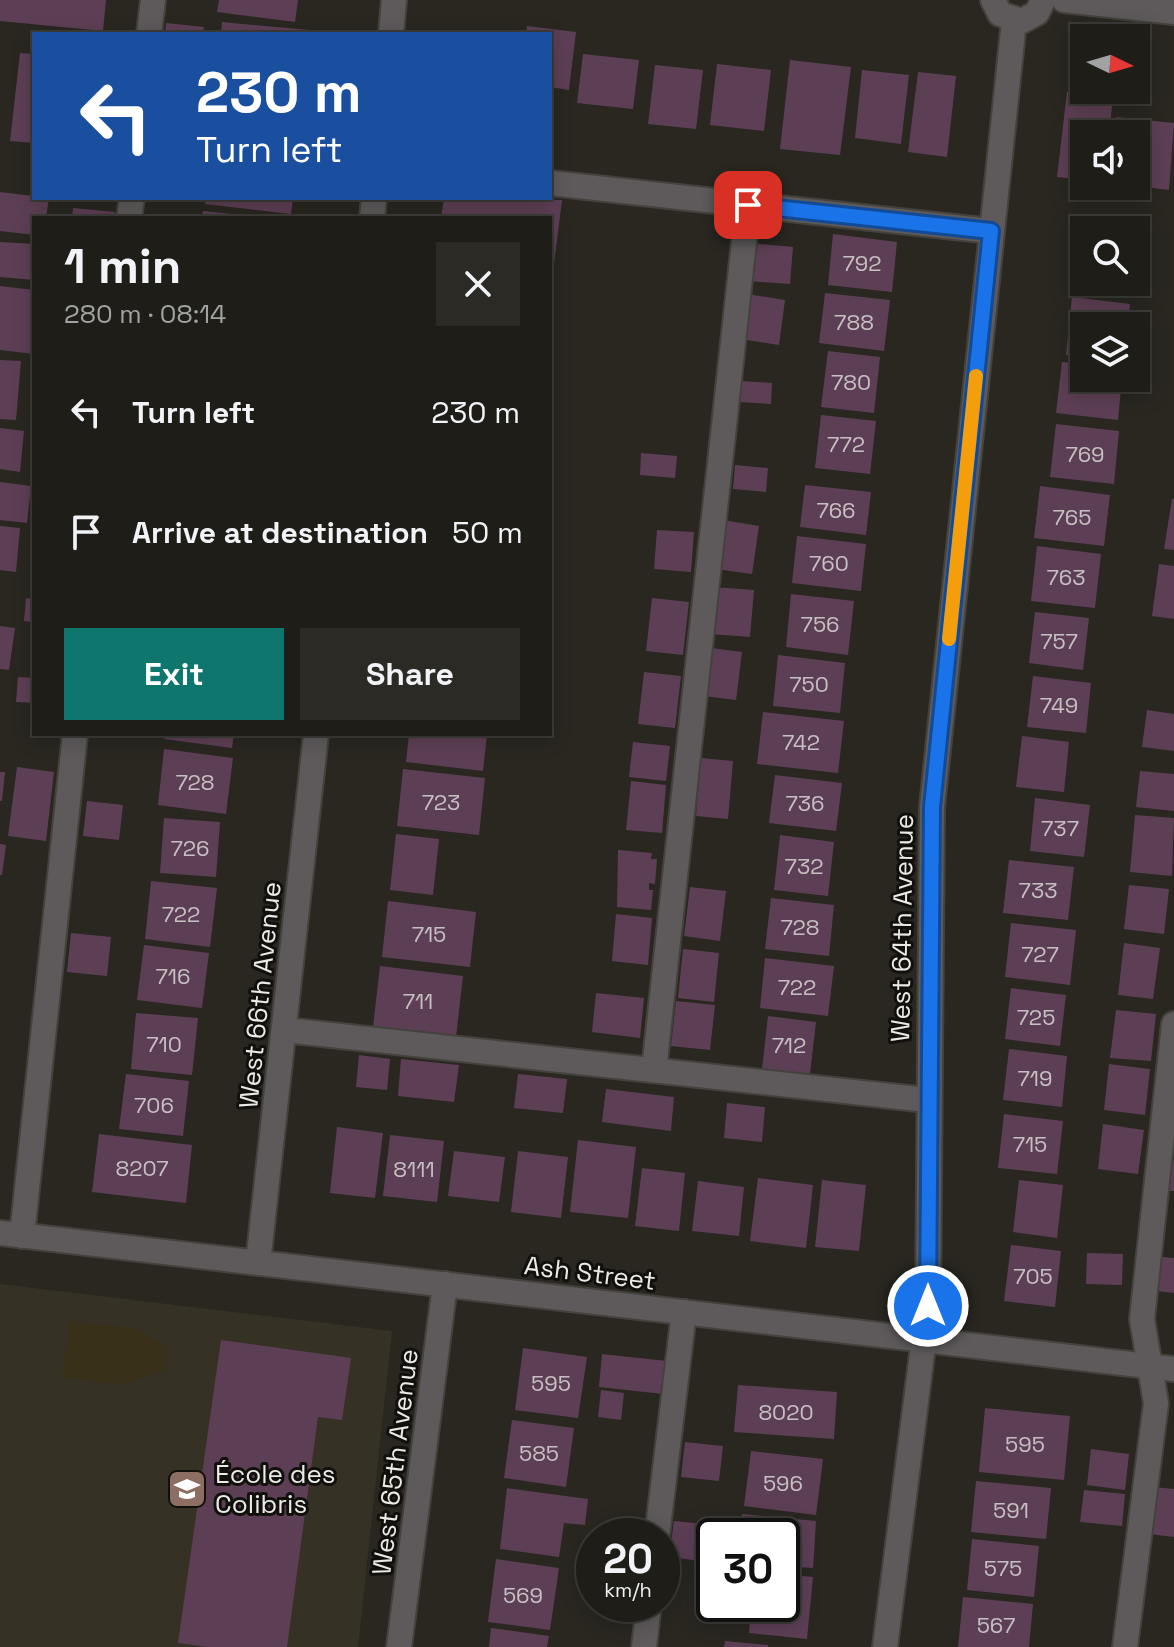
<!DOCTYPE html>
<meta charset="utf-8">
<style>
:root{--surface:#1f1d18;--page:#2c2a25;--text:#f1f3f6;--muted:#a1a2a2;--line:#3c3b37;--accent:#0f766e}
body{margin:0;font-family:"Space Grotesk",sans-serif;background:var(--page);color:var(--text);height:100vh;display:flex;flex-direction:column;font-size:30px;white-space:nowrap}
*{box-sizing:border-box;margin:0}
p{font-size:26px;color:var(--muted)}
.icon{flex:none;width:44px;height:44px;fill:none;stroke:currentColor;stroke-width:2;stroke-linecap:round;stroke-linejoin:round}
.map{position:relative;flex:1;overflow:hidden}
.panel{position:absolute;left:32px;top:216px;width:520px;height:520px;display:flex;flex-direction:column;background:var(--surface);border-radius:0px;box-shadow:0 4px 20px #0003,0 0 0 2px var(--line)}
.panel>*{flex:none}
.top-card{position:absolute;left:32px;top:32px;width:520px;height:168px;border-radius:0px;box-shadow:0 4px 20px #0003,0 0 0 2px var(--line);background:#1a4fa0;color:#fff;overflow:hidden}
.needle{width:52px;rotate:95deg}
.buttons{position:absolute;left:1070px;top:24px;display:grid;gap:16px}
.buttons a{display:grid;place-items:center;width:80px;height:80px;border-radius:0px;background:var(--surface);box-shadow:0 4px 20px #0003,0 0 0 2px var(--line);font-size:40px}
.speed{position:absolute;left:576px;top:1518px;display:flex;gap:16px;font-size:40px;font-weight:700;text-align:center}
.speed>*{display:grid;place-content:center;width:104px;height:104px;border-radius:50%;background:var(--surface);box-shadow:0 4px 20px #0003,0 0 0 2px var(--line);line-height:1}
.speed small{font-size:20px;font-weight:400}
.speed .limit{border:4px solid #111;border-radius:12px;background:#fff;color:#111}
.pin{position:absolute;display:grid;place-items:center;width:68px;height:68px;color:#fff;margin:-34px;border-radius:16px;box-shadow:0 4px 12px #0006}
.me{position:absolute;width:88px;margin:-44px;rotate:0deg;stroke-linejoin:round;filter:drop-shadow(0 0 6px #0008)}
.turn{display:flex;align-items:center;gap:28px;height:168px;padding:0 32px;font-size:36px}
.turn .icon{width:104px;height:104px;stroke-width:2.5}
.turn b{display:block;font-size:56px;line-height:68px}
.round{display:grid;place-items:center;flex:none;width:84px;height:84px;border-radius:0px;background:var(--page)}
.head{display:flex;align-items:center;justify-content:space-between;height:136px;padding:0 32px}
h1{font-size:48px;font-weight:700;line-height:60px}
.primary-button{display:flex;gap:16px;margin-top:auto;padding:16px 32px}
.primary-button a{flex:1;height:92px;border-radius:0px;background:var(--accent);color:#fff;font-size:32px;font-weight:700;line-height:92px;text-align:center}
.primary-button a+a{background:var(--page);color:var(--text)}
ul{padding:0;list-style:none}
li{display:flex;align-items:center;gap:24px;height:120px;padding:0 32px}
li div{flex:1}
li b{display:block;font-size:30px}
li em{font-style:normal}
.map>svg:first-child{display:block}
.built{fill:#363125}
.green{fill:#39301a}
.building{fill:#5d3f55}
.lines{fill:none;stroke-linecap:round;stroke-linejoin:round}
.minor-casing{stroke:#44423c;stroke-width:28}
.minor{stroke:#5e5a5b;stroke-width:24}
.route-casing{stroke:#114b97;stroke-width:20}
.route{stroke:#1a73e8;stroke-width:14}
.slow{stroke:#f59e0b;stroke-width:14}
.labels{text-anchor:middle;stroke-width:6;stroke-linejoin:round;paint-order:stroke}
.number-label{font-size:22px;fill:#c8bfc2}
.street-label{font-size:26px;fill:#eceae6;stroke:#11100d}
.poi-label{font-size:26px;fill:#eceae6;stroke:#11100d;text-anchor:start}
</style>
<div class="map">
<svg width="1174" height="1647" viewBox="0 0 1174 1647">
<rect width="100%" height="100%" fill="#292720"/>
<path class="built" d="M0,1284L392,1331L358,1647H0Z"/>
<path class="green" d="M70,1321L139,1329L168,1348L165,1370L121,1385L62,1377Z"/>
<path class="building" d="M0,0H106L103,31L0,21Z
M219,0H298L295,22L217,12Z
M222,22L309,30L308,34H221Z
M166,23L204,27L203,34H165Z
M527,26L576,32L569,90L550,87V34H526Z
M20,53L34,54V143L10,141Z
M583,54L639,60L633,109L577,103Z
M790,60L851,67L840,155L780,149Z
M717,64L771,70L764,131L710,125Z
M655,65L703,70L696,129L648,124Z
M862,70L909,75L901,144L855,138Z
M918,72L956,76L947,157L908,152Z
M1067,92L1113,97L1109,134H1084V180L1057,177Z
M1116,117L1174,123L1169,190L1136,186V134H1114Z
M0,192L49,198L46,218H34V235L0,231Z
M206,198H293L291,214L205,204Z
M444,198L562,200L553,272H550V218H441Z
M73,208L115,212L114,218H72Z
M203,211L253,216V218H202Z
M833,234L897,242L892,292L828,285Z
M1075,238L1084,239V282H1135L1133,296L1069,288Z
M0,242L34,244V280L0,277Z
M750,243L793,247L790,284L747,281Z
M0,286L34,290V354L0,350Z
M825,293L890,300L884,351L819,343Z
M747,294L785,300L779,345L741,339Z
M1072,297L1130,304L1128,326H1084V357L1066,355Z
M828,351L880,357L874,413L821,407Z
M0,360L21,361L16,420L0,419Z
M1062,362L1084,364V378H1122L1118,420L1056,413Z
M741,381L772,383L771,404L739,402Z
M821,415L876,421L870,474L815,468Z
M1056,424L1119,431L1114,484L1050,477Z
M0,428L24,431L20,472L0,469Z
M641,453L677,456L675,478L640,475Z
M735,465L768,468L766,492L733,489Z
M0,482L31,486L27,523L0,520Z
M805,485L871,492L866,535L800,527Z
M1040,486L1110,495L1104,546L1034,538Z
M1172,499H1174V550L1164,549Z
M723,520L759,526L752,574L716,569Z
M0,526L20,528L16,572L0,570Z
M657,530L694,532L691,572L654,569Z
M797,536L866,544L861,591L792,583Z
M1037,546L1101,554L1095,608L1031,601Z
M1159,564L1174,566V619L1152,616Z
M713,587L754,590L750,637L709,634Z
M791,594L854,601L848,655L786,647Z
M26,598L34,599V622L24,621Z
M652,598L689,602L683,655L646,651Z
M1035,612L1089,618L1083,670L1029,663Z
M0,626L15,628L9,670L0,669Z
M703,647L742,652L736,700L696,695Z
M778,655L845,663L840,713L773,706Z
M644,672L681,676L675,728L638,724Z
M1033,676L1091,683L1086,733L1027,727Z
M18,677L34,678V703L16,702Z
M1147,710L1174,714V751L1142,747Z
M763,712L844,721L838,773L757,764Z
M165,734H234L232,748L164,739Z
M409,734H487L483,771L406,762Z
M1022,736L1069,742L1064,792L1016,787Z
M633,742L670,746L666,781L629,777Z
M164,749L233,758L226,814L158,805Z
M701,758L733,761L728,819L696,816Z
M17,767L54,772L46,841L8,836Z
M403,769L485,778L479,835L397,826Z
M1140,771L1174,774V811L1136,807Z
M0,772H5L2,801H0Z
M775,775L842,783L836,831L769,823Z
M631,781L666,785L662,833L626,830Z
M1035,798L1090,805L1084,857L1030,851Z
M87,801L123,805L119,840L83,836Z
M1135,815L1174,818L1172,876L1130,872Z
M164,818L220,822L216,877L160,873Z
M396,834L439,839L433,895L390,890Z
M780,835L834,842L828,896L774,890Z
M0,844L6,845L2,875H0Z
M618,850L652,853L651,859H657L655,884L649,883V890H653L651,910L617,907Z
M1009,860L1074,867L1068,920L1003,913Z
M151,881L217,888L210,947L145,939Z
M1129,885L1169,889L1164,934L1124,929Z
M690,887L726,891L720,941L684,936Z
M771,898L834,905L829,956L765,949Z
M388,901L476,912L470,967L382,957Z
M616,914L652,918L648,965L612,961Z
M1011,923L1076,930L1070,985L1005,977Z
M71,933L111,937L107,976L67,972Z
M1124,943L1160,948L1153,999L1118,995Z
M144,945L209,953L202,1008L137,1000Z
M683,949L719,953L714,1002L678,998Z
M765,958L834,966L828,1016L760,1008Z
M380,966L463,976L456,1037L373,1027Z
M1011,988L1066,995L1060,1046L1005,1039Z
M596,993L644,998L640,1038L592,1032Z
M676,1001L715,1005L710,1050L671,1046Z
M1116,1010L1156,1014L1151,1061L1110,1058Z
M136,1013L198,1018L192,1075L131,1069Z
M768,1016L816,1022L810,1074L762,1069Z
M1009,1049L1067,1056L1062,1107L1003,1100Z
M359,1055L390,1059L387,1090L356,1087Z
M401,1059L459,1065L454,1102L398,1096Z
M1109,1064L1150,1069L1145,1115L1104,1110Z
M126,1074L189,1081L183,1136L119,1129Z
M518,1074L567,1079L563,1113L514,1108Z
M606,1089L674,1097L671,1131L602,1122Z
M727,1103L765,1107L762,1142L724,1138Z
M1004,1114L1063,1121L1057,1174L998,1168Z
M1103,1124L1144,1130L1138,1174L1098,1169Z
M337,1127L383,1133L375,1198L330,1193Z
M99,1134L192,1145L186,1203L92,1192Z
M390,1135L444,1141L437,1202L383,1196Z
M578,1140L636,1147L628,1218L570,1212Z
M454,1151L505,1157L499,1202L448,1196Z
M518,1151L568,1157L561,1218L511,1212Z
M1172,1159L1174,1160V1191H1169Z
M642,1168L685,1173L679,1231L635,1226Z
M758,1178L813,1185L806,1248L750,1241Z
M822,1180L866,1185L859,1251L815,1247Z
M1019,1180L1063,1185L1057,1238L1013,1232Z
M698,1181L744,1187L739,1236L692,1231Z
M1011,1245L1061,1251L1055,1307L1004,1301Z
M1087,1253L1123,1254L1122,1285L1086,1284Z
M1162,1257L1174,1258V1293L1157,1291Z
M221,1340L351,1358L342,1420L318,1417L287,1647H208L178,1643Z
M523,1348L587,1357L578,1418L515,1410Z
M602,1354L667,1361L663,1394L599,1387Z
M738,1385L837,1392L834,1439L734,1432Z
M601,1390L624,1393L621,1420L598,1417Z
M985,1408L1070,1416L1064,1480L979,1472Z
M512,1420L574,1428L566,1487L504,1478Z
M685,1442L723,1446L719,1481L681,1477Z
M1091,1449L1129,1454L1125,1490L1087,1485Z
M751,1451L823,1459L816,1515L744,1506Z
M976,1481L1051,1488L1046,1539L971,1532Z
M1153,1487L1174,1489V1537L1149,1534Z
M507,1488L588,1499L585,1525L564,1523L559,1557L500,1549Z
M1084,1490L1125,1494L1122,1526L1080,1522Z
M742,1514L816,1521L813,1568L782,1566V1536H741Z
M674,1521L714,1525L709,1562L669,1557Z
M972,1539L1039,1546L1034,1597L967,1590Z
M496,1559L559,1568L550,1630L488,1622Z
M782,1574L813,1577L807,1639L749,1633L751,1604H782Z
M963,1597L1033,1604L1029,1647H958Z
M491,1628L549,1636L547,1647H489Z
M725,1641L768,1645V1647H724Z"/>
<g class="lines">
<defs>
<path id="minor" d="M993,0L1000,14L1022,21L1037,13L1043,0
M1064,0L1174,12
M149,34L153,0
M391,34L394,0
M550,183L991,231
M129,218L132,198
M372,218L374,198
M285,1030L927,1100
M654,1070L748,205
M0,1233L1174,1369
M22,1236L75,734
M258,1263L316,734
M657,1536L684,1312
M399,1647L445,1284
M644,1647L649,1604
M885,1647L928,1306L932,807L1014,21
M1125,1647L1156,1403L1142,1319L1174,1024"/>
</defs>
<use href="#minor" class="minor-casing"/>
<use href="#minor" class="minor"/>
</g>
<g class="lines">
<defs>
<path id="route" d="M748,205L991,231L932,807L928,1306"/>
</defs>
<use href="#route" class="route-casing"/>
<use href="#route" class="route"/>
<path class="slow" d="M949,639L976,376"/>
</g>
<defs>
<symbol id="school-square" viewBox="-11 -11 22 22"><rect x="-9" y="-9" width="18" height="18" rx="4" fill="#8d6e63" stroke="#11100d"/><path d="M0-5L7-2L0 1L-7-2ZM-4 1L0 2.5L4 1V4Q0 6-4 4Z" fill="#fff"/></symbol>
</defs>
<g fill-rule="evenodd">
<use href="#school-square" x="165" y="1467" width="44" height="44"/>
</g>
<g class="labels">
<g class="number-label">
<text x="862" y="271">792</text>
<text x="854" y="330">788</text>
<text x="851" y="390">780</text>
<text x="846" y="452">772</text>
<text x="1085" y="462">769</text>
<text x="836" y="518">766</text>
<text x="1072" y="525">765</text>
<text x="829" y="571">760</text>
<text x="1066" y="585">763</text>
<text x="820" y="632">756</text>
<text x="1059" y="649">757</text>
<text x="809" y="692">750</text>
<text x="1059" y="713">749</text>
<text x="801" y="750">742</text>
<text x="195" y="790">728</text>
<text x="441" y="810">723</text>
<text x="805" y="811">736</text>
<text x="1060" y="836">737</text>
<text x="190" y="856">726</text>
<text x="804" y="874">732</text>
<text x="1038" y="898">733</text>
<text x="181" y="922">722</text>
<text x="800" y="935">728</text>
<text x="429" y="942">715</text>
<text x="1040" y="962">727</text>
<text x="173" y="984">716</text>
<text x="797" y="995">722</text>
<text x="418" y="1009">711</text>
<text x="1036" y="1025">725</text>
<text x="164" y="1052">710</text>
<text x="789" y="1053">712</text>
<text x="1035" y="1086">719</text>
<text x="154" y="1113">706</text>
<text x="1030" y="1152">715</text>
<text x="142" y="1176">8207</text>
<text x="414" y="1177">8111</text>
<text x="1033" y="1284">705</text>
<text x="551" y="1391">595</text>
<text x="786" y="1420">8020</text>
<text x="1025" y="1452">595</text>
<text x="539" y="1461">585</text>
<text x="783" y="1491">596</text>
<text x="1011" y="1518">591</text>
<text x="1003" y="1576">575</text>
<text x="523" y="1603">569</text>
<text x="996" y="1633">567</text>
</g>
<g class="street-label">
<text transform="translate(902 928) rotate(-89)" y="9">West 64th Avenue</text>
<text transform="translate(260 995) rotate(-84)" y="9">West 66th Avenue</text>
<text transform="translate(590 1273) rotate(7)" y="9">Ash Street</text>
<text transform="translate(395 1462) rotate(-83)" y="9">West 65th Avenue</text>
</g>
<g class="poi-label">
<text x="215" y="1483">École des<tspan x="215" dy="30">Colibris</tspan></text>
</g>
</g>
</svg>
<div class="buttons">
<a><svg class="needle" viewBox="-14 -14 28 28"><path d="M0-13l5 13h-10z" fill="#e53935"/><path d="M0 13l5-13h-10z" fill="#a1a2a2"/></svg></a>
<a><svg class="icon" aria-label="sound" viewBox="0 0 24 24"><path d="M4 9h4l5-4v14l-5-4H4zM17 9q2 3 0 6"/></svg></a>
<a><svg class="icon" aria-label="search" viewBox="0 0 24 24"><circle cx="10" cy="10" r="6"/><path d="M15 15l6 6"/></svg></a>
<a><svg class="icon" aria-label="layers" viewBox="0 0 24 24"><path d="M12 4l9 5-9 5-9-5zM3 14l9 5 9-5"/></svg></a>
</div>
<div class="speed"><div>20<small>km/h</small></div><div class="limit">30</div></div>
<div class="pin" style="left:748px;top:205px;background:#d93025"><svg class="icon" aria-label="arrive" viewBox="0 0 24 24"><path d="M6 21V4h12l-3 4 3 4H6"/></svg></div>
<svg class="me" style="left:928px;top:1306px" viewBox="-20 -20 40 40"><circle r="17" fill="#1a73e8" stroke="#fff" stroke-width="3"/><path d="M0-11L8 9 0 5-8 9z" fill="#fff"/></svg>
<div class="top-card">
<div class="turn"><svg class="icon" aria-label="left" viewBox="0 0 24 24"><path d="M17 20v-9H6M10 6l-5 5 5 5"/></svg><div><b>230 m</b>Turn left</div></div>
</div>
<section class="panel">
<div class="head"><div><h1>1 min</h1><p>280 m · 08:14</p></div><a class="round"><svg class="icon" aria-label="close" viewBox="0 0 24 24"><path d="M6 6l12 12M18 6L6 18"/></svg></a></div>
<ul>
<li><svg class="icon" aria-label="left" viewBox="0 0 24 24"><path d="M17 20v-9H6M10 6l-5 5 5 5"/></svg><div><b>Turn left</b></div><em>230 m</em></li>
<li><svg class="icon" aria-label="arrive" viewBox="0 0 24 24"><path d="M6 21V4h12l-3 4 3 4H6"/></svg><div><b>Arrive at destination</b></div><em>50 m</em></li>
</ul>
<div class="primary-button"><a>Exit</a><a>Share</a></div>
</section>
</div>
